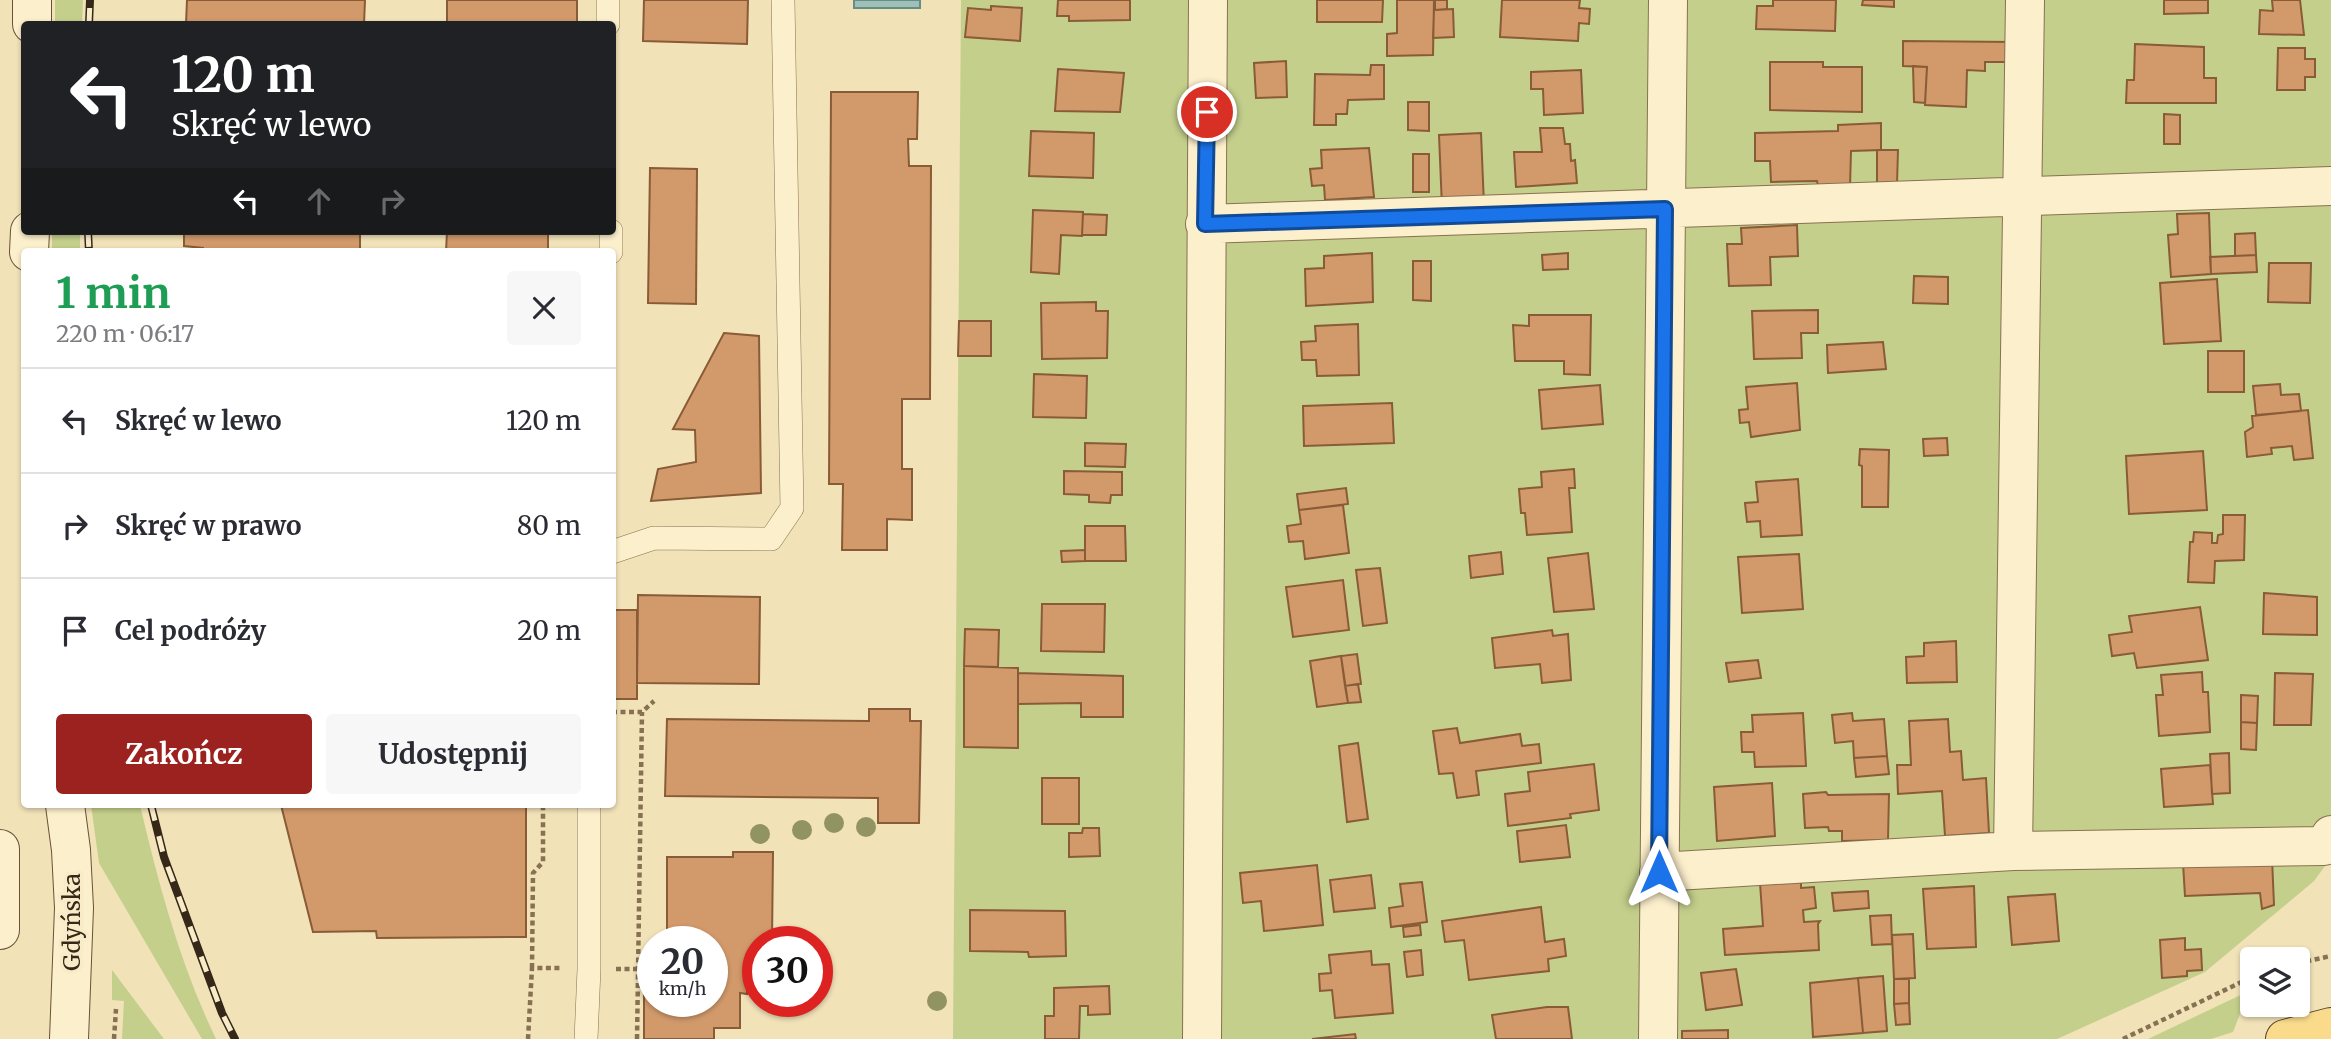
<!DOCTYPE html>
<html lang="pl">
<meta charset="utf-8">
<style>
:root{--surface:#fff;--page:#f7f7f7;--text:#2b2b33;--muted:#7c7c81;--line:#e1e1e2;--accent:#9b221e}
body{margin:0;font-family:Merriweather,serif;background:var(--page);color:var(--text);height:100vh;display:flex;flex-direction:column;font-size:26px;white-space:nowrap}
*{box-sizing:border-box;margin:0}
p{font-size:23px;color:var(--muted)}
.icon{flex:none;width:38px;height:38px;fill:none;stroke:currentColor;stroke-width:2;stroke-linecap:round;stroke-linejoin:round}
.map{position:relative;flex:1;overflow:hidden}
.panel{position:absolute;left:21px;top:248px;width:595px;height:560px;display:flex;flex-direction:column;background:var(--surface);border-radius:7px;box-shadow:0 2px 5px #0004}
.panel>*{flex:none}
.banner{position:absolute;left:21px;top:21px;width:595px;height:214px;border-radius:7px;box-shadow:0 2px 5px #0004;background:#202124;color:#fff;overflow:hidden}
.tools{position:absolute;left:2240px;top:947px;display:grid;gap:14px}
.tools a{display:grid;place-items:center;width:70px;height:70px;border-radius:7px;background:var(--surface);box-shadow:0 2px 5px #0004;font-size:35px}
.speed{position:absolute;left:637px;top:926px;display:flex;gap:14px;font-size:35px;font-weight:700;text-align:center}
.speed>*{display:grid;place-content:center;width:91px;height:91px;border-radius:50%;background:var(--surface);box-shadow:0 2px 5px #0004;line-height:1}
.speed small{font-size:18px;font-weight:400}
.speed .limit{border:10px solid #d22;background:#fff;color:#111}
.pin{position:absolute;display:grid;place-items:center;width:60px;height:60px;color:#fff;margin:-30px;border:4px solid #fff;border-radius:50%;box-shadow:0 2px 7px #0007}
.me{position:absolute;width:77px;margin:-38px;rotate:0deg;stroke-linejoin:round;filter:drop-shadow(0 0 5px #0008)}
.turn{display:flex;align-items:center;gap:24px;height:147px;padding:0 35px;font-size:32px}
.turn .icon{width:91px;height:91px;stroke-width:2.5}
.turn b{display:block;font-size:49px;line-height:60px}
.lanes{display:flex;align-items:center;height:66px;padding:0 35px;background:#0003;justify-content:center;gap:35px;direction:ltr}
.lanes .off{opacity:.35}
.round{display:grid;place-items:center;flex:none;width:74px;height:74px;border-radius:7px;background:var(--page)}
.overview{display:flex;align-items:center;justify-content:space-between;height:119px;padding:0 35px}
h1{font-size:42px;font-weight:700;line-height:52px;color:#1e9e55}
.cta{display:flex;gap:14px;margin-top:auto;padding:14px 35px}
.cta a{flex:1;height:80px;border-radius:7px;background:var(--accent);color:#fff;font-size:28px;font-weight:700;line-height:80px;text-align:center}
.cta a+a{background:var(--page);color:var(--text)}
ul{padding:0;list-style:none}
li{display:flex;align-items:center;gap:21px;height:105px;padding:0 35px;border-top:2px solid var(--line)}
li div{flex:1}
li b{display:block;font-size:26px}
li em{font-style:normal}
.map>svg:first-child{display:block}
.green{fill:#c4cf8c}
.water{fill:#9ec0b8;stroke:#658e86;stroke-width:2}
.building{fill:#d29a6b;stroke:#895b36;stroke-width:2}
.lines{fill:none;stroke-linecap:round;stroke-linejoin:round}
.lane-casing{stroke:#887152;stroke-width:24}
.street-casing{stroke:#887152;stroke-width:40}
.secondary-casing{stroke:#695236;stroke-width:40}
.primary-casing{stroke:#553f28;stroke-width:40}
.path{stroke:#887152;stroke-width:4.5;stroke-dasharray:5 3.5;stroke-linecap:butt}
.lane{stroke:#fcefcc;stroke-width:23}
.street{stroke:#fcefcc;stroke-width:38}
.secondary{stroke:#fcefcc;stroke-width:38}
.primary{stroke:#f9db8b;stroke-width:38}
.rail-casing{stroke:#352819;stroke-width:8}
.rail{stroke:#f8ecc8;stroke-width:5;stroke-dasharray:16;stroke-linecap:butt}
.tree{fill:#929363}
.route-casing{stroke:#114b97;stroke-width:18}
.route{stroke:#1a73e8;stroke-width:12}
.labels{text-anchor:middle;stroke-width:7;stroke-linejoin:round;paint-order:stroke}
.street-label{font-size:23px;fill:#352819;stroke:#f8ecc8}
</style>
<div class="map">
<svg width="2331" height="1039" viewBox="0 0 2331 1039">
<rect width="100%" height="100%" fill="#f1e2b8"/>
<path class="green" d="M55,0H83L82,24H55Z
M961,0H2331V858L2314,881L2205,972L2057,1039H953Z
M52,231H80V252H52Z
M91,805H140C159,886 180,964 216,1039H202L99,863Z
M112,970L164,1039H122L124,1001L112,1000Z
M2249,991L2233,1032L2211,1039H2148Z"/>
<path class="water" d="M854,0H920V8H854Z"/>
<path class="building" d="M187,0H365L364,24H186Z
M447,0H577V24H447Z
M644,0H748L747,44L643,41Z
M1058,0H1130V20L1069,21V16H1057Z
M1317,0H1383L1382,22H1317Z
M1397,0H1434L1433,55L1387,56V34L1397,33Z
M1435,0H1447V9L1435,10Z
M1502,0H1580L1579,8L1590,9L1589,24L1579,23L1578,41L1500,37Z
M1773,0H1836L1835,31L1756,29L1757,6H1773Z
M1863,0H1894V7L1862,5Z
M2164,0H2208V13L2164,14Z
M2272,0H2300L2304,35L2259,34L2260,10L2273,11Z
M991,6L1022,8L1020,41L965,37L968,8L991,10Z
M1453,9L1454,37L1433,38L1434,10Z
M1903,41L2015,42V62H1985V71L1967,70L1966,107L1925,105L1927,67L1903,66Z
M2135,44L2204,47V78H2216V103H2126L2127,80H2134Z
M2278,48H2305V59H2315V77H2305V90H2277Z
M1286,61L1287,97L1256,98L1254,63Z
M1770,62H1823V67H1862V112L1770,110Z
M1371,65H1384V99L1348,100L1347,114H1336V125H1314L1315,74L1370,75Z
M1913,66L1927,67L1925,103L1914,102Z
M1058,69L1124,73L1120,112L1055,111Z
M1581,70L1583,113L1544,115L1543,89H1531V72Z
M831,92H918L917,139H908L909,166H931L930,399H902V469H912V520L887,519V550H842L843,484H829Z
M1408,102H1429V131L1408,130Z
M2164,114L2180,115V144H2164Z
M1881,123V150L1851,151L1850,187L1818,186L1817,181L1771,182L1770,161H1755V133L1838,131V125Z
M1540,128H1563L1565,144H1570L1571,161L1575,160L1577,183L1516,187L1514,152H1542Z
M1031,131L1094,133L1093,178L1029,176Z
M1481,133L1484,205L1442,207L1439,135Z
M1369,148L1374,197L1325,200L1324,185L1312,186L1310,169L1322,168L1321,150Z
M1877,150H1898L1897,184H1877Z
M1413,154H1429V192H1413Z
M650,168L697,169L696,304L648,303Z
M1033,210L1083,212L1082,236L1061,235L1059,274L1031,272Z
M2209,213L2211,274L2171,277L2168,235L2178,234L2177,214Z
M1083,214L1107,215L1106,235H1082Z
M1797,225L1798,256L1770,257L1771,285L1729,286L1727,244H1742L1741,228Z
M184,231H360V252H203V248L184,246Z
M447,231H548V249H567V252H446Z
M2255,233L2256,255L2235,256V234Z
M1372,253L1373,302L1306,306L1305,269L1324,268V256Z
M1568,253V269L1543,270L1542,255Z
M2256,255L2257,272L2211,274L2210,257Z
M1413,261H1431V301L1413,300Z
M2269,263H2311L2310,303L2268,302Z
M1914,276L1948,277V304L1913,303Z
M2217,279L2221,341L2164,344L2160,283Z
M1096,302V311H1108L1107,358L1042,359L1041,303Z
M1818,310V333H1801L1802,358L1754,359L1752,311Z
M1529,315H1591L1590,375L1564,374V361H1515L1513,325L1529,326Z
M959,321H991V356H958Z
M1358,324L1359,375L1317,376L1316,360H1302L1301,342L1316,341L1315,326Z
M724,333L759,336L761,493L651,501L658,469L696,462L695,430L673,429Z
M1883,342L1886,369L1828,373L1827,345Z
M2208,351H2244V392H2208Z
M1034,374L1087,376L1086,418L1033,417Z
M1797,383L1800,430L1751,437L1749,422L1740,423L1739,410L1748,409L1746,387Z
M2280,384L2281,395L2299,394L2301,411L2256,415L2253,386Z
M1600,385L1603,424L1542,429L1539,390Z
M1392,403L1394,443L1304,446L1303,406Z
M2308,410L2313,458L2294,460L2292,446L2271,448L2272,454L2247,457L2245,432L2253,427L2252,416Z
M1947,438L1948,455L1924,456L1923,439Z
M1085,443L1126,444L1125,467L1085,466Z
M1860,449L1889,450L1888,507H1862V466L1859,465Z
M2203,451L2207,510L2129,514L2126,456Z
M1574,469L1575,488H1569L1572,532L1527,535L1525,513H1521L1519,489L1542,487L1541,472Z
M1064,471L1122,472V495H1111L1110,503L1089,502V495L1064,494Z
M1798,479L1802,535L1761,537L1760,521L1747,522L1745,503L1758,502L1756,482Z
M1346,488L1348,504L1299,510L1297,494Z
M1343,505L1349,553L1305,559L1303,541L1289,542L1287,526L1301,524L1299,510Z
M2223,515H2245L2244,560L2215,561L2214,583L2188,582L2190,542H2193L2194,532L2212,533V543H2217L2218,535L2223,534Z
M1085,526H1125L1126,561H1085Z
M1085,550V561L1062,562L1061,551Z
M1501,552L1503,574L1471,578L1469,556Z
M1588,553L1594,609L1554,612L1548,558Z
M1799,554L1803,609L1742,613L1738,557Z
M1380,568L1387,623L1363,626L1356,570Z
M1343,580L1349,630L1293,637L1286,587Z
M2264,593L2317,597V635L2263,634Z
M638,595L760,597L759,684L637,683Z
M1042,604H1105L1104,652L1041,651Z
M2200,607L2208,660L2137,668L2134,653L2112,656L2109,635L2132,632L2129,616Z
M612,610H637V699H612Z
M965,629L999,630L998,667L964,666Z
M1552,630L1553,636L1568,634L1571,680L1542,683L1540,664L1495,668L1492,638Z
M1956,641L1957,682L1907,683L1906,657L1924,656V643Z
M1357,654L1361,684L1345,686L1341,656Z
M1341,656L1348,703L1317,707L1310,661Z
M1758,660L1761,678L1729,682L1726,663Z
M964,666L1018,668V748L964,747Z
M2202,672L2203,692H2208L2210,732L2159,736L2156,695H2163L2161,675Z
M1018,673L1123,676V717H1081V703L1018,704Z
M2275,673L2313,674L2311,725H2274Z
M1358,684L1361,702L1348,703L1345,686Z
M2241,695L2258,696L2257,723L2241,722Z
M869,709H910V721H921L919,823H878V798L665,796L667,719L869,721Z
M1803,713L1806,766L1755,767L1754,752H1742L1741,732H1753L1752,715Z
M1852,713L1853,721L1884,719L1887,756L1854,758L1853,741L1835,743L1832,715Z
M1948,719L1950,752L1961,751L1963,780L1986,778L1989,833L1945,836L1942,791L1898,794L1897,765H1911L1909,721Z
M2241,722L2257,723L2256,750L2241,749Z
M1457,728L1460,743L1520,734L1522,746L1539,744L1541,763L1476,771L1479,795L1457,798L1453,773L1439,774L1433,731Z
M1358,743L1368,819L1347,822L1339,746Z
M2229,753L2230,793L2212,794L2210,754Z
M1887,756L1889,774L1856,777L1854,758Z
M1594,764L1599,810L1570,814L1571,818L1508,826L1505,794L1530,791L1528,772Z
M2210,765L2213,804L2164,807L2161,769Z
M1042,778H1079V824H1042Z
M1772,783L1775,836L1717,841L1714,787Z
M1826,792L1828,795L1889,794L1888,840L1842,841V831H1829L1828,827L1805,828L1803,794Z
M281,805H526V937L377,938L376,931L313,932Z
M1566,825L1570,857L1520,862L1517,831Z
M1083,828H1099L1100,856L1069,857V833H1082Z
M733,852H773L772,942H758V978H747V994L740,993V1028H714V1039H644V986H653V1001H712V942H667V857H733Z
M2272,858L2274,905L2262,909L2260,893L2185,896L2183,863Z
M1317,865L1323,925L1264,931L1261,901L1243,903L1240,873Z
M1371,875L1375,908L1334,912L1330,880Z
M1801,881V888L1814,887L1816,908L1803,910L1804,922L1820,921L1818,924L1819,950L1725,955L1723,929L1763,926L1760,883Z
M1422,882L1427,922L1391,927L1389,908L1403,906L1400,884Z
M1974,886L1976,947L1927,949L1923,889Z
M1868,891L1869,908L1834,911L1832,893Z
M2055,894L2059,941L2012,945L2008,897Z
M1541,907L1545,942L1564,939L1566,956L1548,959L1549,971L1469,980L1464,940L1445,942L1442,921Z
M970,910L1065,911L1066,956L1029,957L1028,952L970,951Z
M1891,915L1892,944L1872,945L1870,916Z
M1420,925L1421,935L1404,937L1403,927Z
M1913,934L1915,978L1894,979L1892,935Z
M2185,938V950L2201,949L2202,970L2187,971V976L2162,978L2160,940Z
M1421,950L1423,975L1407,977L1404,952Z
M1371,951L1372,965L1389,964L1393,1013L1335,1018L1332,990L1320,991L1319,974L1331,973L1329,955Z
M1736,969L1742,1005L1706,1010L1701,973Z
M1883,976L1887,1031L1863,1033L1858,978Z
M1858,978L1863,1033L1813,1037L1810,983Z
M1894,979H1909V1003L1894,1004Z
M1109,986L1110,1014L1088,1015V1006H1080L1079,1039H1045V1016H1054V988Z
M1909,1003L1910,1024L1896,1025L1894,1004Z
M1547,1007H1568L1572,1039H1496L1492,1015Z
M1728,1030V1039H1682V1031Z
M1355,1034L1356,1039H1312Z"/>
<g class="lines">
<defs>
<path id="lane" d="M608,0V24
M611,231V252
M612,552L654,538L771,539L792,508L783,0
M586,1039L589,969V805"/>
<path id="street" d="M1205,224L2331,186
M2013,851L2025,0
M1659,872L2013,851L2324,846L2331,835
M1202,1039L1208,0
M1658,1039L1668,0"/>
<path id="secondary" d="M32,24V0
M29,252L30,231
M65,805L71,850L74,908L69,1039
M0,849V930"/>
<path id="primary" d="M2285,1039L2331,1027"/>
</defs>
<use href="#lane" class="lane-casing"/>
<use href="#street" class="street-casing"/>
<use href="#secondary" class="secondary-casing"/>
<use href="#primary" class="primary-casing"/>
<path class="path" d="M612,712H642L654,701
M2298,963L2331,956
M532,968L533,873L543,862V805
M616,969H637
M114,1039L116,1009
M528,1039L532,968H562
M637,1039L642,712
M2123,1039L2252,977"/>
<use href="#lane" class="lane"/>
<use href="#street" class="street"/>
<use href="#secondary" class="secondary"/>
<use href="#primary" class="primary"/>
<defs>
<path id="rail" d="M89,24L90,0
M88,231L89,252
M151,805L164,857L222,1013L235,1039"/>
</defs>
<use href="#rail" class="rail-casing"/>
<use href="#rail" class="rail"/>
</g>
<g class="tree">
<circle cx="834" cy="823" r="10"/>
<circle cx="866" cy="827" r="10"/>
<circle cx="802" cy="830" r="10"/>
<circle cx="760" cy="834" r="10"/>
<circle cx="937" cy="1001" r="10"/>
</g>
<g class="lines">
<defs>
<path id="route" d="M1207,112L1205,224L1665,209L1659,872"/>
</defs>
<use href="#route" class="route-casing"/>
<use href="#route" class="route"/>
</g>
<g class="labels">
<g class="street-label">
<text transform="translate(72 922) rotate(-90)" y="8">Gdyńska</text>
</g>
</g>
</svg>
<div class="tools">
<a><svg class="icon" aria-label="layers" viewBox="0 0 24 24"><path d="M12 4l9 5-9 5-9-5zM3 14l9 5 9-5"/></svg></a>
</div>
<div class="speed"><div>20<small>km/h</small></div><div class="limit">30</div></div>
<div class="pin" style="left:1207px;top:112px;background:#d93025"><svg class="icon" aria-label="arrive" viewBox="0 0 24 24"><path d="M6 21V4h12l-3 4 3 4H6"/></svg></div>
<svg class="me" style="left:1659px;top:872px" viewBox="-20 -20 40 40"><path d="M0-17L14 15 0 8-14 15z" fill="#1a73e8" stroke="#fff" stroke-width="4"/></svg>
<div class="banner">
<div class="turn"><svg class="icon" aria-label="left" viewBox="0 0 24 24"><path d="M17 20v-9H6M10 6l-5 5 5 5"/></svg><div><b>120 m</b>Skręć w lewo</div></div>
<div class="lanes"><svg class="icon" aria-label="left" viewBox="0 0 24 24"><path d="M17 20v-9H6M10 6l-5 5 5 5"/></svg><svg class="icon off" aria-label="ahead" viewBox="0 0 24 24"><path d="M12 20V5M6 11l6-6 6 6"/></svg><svg class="icon off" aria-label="right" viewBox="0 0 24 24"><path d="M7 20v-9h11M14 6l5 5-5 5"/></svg></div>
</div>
<section class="panel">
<div class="overview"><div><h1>1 min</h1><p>220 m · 06:17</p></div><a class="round"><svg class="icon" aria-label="close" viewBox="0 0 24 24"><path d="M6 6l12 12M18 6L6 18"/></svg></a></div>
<ul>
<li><svg class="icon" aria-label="left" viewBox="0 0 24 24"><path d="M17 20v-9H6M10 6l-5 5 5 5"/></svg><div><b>Skręć w lewo</b></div><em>120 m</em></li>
<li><svg class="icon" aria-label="right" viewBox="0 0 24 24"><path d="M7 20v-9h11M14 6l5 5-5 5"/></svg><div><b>Skręć w prawo</b></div><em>80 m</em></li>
<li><svg class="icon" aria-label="arrive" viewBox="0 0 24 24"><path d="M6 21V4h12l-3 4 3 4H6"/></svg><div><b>Cel podróży</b></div><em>20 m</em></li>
</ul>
<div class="cta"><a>Zakończ</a><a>Udostępnij</a></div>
</section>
</div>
